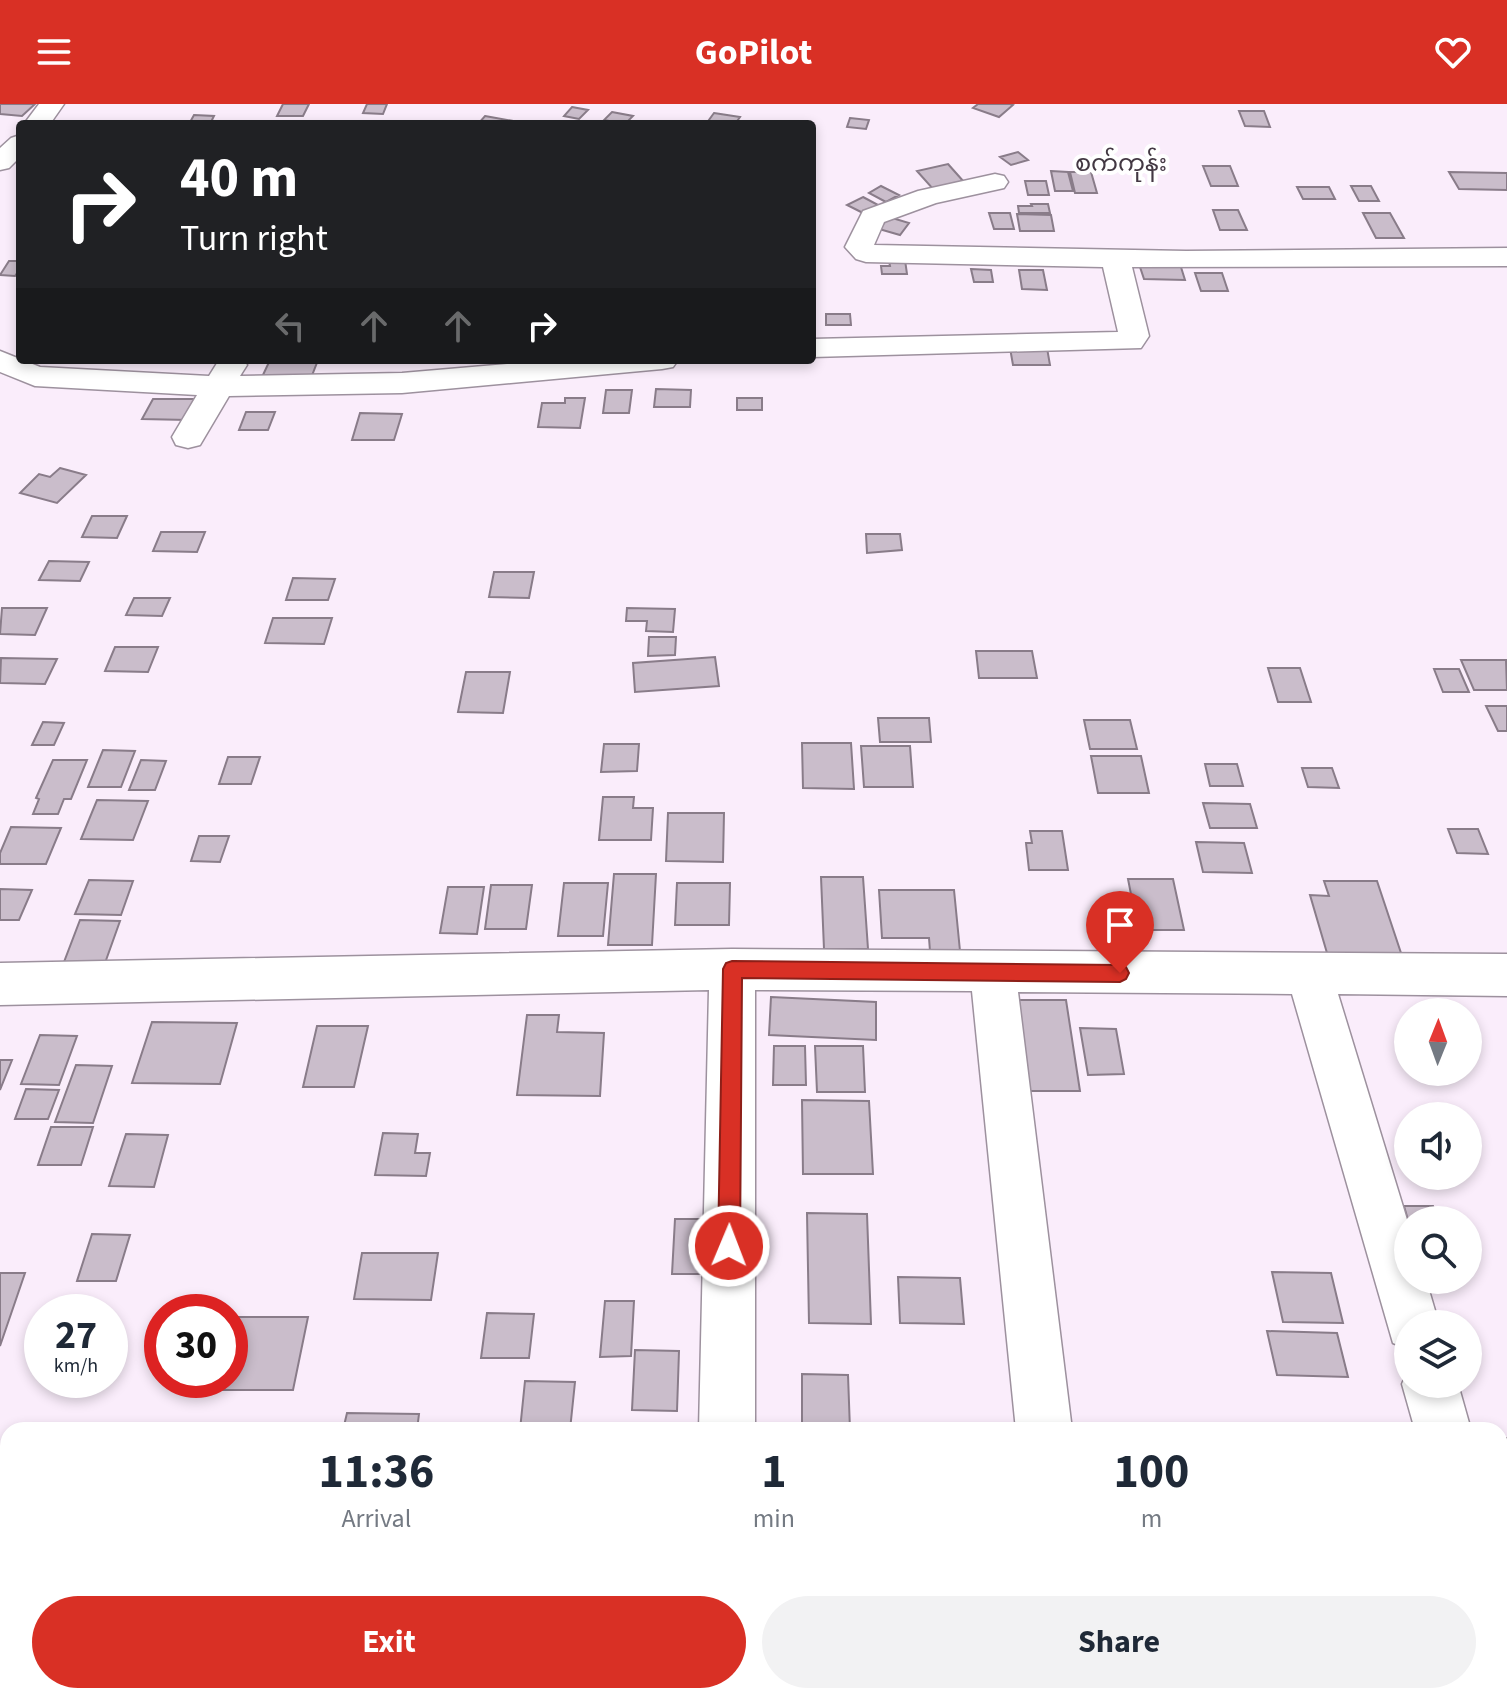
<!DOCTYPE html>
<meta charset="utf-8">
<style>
:root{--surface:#fff;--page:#f2f2f3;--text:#1f2937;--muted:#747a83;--accent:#d93025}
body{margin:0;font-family:"Source Sans 3","Noto Sans Myanmar",sans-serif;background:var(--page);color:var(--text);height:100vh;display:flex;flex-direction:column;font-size:30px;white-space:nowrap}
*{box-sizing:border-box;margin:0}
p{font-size:26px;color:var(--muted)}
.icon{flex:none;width:44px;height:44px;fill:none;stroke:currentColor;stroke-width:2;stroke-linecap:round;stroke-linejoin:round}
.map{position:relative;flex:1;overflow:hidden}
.details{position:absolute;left:0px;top:1318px;width:1508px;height:282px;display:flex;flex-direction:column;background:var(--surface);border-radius:24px 24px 0 0;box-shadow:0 4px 12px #0003}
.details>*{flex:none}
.guide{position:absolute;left:16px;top:16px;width:800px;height:244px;border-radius:8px;box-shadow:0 4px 12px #0003;background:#202124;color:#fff;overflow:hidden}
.needle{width:52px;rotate:1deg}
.buttons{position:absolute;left:1394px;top:894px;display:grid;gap:16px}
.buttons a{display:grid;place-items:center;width:88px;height:88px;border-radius:50%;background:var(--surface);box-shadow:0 4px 12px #0003;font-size:40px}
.speed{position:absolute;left:24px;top:1190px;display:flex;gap:16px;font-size:40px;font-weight:700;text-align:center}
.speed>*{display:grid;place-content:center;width:104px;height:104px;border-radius:50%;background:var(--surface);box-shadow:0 4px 12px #0003;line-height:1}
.speed small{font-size:20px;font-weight:400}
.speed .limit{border:12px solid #d22;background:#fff;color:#111}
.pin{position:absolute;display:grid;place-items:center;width:68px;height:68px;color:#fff;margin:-82px -34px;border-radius:50% 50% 50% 0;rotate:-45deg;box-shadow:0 0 8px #0007}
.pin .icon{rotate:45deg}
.me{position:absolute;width:88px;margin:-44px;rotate:1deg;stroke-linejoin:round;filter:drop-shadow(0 0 6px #0008)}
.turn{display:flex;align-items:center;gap:28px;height:168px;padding:0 32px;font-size:36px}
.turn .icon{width:104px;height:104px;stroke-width:2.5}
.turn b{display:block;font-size:56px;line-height:68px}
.lanes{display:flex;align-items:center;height:76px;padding:0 32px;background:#0003;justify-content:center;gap:40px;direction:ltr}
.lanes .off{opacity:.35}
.eta{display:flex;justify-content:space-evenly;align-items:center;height:136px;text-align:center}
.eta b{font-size:48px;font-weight:700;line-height:56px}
.cta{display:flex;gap:16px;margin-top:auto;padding:16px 32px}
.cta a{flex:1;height:92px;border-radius:48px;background:var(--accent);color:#fff;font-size:32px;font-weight:700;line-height:92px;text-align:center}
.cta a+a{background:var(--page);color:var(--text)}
header{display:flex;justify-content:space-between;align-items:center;height:104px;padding:0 32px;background:var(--accent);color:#fff;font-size:36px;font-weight:700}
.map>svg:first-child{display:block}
.building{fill:#cabdcb;stroke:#897c89;stroke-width:2}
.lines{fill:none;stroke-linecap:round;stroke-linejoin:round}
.minor-casing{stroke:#9d919e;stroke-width:3}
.minor{fill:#fff;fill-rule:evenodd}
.route{fill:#d93025;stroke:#8d1f18;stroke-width:2}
.labels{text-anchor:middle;stroke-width:8;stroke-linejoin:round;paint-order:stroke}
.far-quarter-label{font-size:24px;fill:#433843;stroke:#fff}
</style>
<header><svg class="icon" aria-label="menu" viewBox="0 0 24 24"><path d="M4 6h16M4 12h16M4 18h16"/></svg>GoPilot<svg class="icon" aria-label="heart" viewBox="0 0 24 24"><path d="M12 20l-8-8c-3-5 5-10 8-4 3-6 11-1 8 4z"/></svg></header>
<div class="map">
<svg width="1507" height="1599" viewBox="0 0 1507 1599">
<rect width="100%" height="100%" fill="#faedfb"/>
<path class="building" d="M0,0H35L22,12L0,10Z
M283,0H309L303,12H277Z
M367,0H387L383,10L363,9Z
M978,0H1010L1013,1L999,13L973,4Z
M572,3L588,6L579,15L564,12Z
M1239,7H1264L1270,23L1245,22Z
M612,8L633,12L625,20L604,16Z
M714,9L740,13L735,20H706Z
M194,11L214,12L210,20H189Z
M485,12L513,17L510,20H478Z
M850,14L869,16L866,25L847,23Z
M1018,48L1028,56L1011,61L1000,53Z
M948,60L964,78L933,85L917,67Z
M1203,62H1230L1238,82H1211Z
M1051,67L1068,68L1073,87H1055Z
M1070,68H1091L1097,89H1075Z
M1449,68L1507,69V86L1459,85Z
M1025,77H1046L1049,91H1028Z
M881,82L899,91L886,98L869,89Z
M1351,82H1371L1379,97H1359Z
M1297,83H1329L1335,95H1303Z
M863,93L880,102L865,110L847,101Z
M1031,100H1048L1050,109H1019L1018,102H1032Z
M1213,106H1238L1247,126H1220Z
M989,109H1010L1014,125H994Z
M1363,109H1390L1404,134H1376Z
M1017,110L1051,111L1054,127H1020Z
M889,113L909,119L900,131L879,125Z
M905,156L907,170H882L881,162H890L889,157Z
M9,157H20V165L15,172L0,171Z
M1139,160H1180L1185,176L1144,175Z
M971,165L991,166L993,178H974Z
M1019,166H1043L1047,186L1022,185Z
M1195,169H1222L1228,187H1201Z
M826,210H850L851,221H826Z
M1010,244H1047L1050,261H1013Z
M270,256H318L311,274L262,273Z
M656,285L691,286L690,303H654Z
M606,286H632L629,309H603Z
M565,294H585L580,324L538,323L542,299H565Z
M737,294H762V306H737Z
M153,295H197L188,316L142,315Z
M246,308H275L268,326H239Z
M360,309L402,310L394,336H352Z
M60,364L86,371L57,399L20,389L39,370L50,373Z
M92,412H127L117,434L82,433Z
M161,428H205L197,448L153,447Z
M866,430H900L902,446L867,449Z
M49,457L89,458L80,477L39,476Z
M494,468H534L529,494L489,493Z
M293,474L335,475L328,496H286Z
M134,494H170L162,512L126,511Z
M2,504H47L35,531L0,530Z
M627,504L675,505L673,528L646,527L647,517H626Z
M273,514H332L324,540L265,539Z
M649,533H676L675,551L648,552Z
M115,543H158L148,568L105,567Z
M976,547H1032L1037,574H979Z
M715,553L719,582L635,588L633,559Z
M1,554L57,555L45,580L0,579Z
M1461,556H1506L1507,586H1474Z
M1268,564H1300L1311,598H1278Z
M1434,565H1459L1469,588H1443Z
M466,568H510L503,609L458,608Z
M1486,602H1507V627H1498Z
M878,614H929L931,638H880Z
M1084,616H1130L1137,645H1090Z
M43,618L64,619L54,641H32Z
M802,639H851L854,685L803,684Z
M604,640H639L637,667L601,668Z
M861,642H910L913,683H864Z
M103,646L135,647L121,683H88Z
M1091,652H1141L1149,689H1098Z
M228,653H260L251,680H219Z
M53,656H87L71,695H64L58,710H33L39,695L36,694Z
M141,656L166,657L155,686H129Z
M1205,660H1237L1243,682H1210Z
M1302,664H1332L1339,684L1308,683Z
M603,693H634L633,704H653L651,736H599Z
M97,696L148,697L133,736L81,735Z
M1203,699L1250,700L1257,724H1210Z
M668,709H724L723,758L666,757Z
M11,723L61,724L46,760H0V749Z
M1448,725H1478L1488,750L1457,749Z
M1030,727H1062L1068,766H1029L1026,739H1032Z
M199,732H229L220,758L191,757Z
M1196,738L1244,739L1252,769L1203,768Z
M614,770H656L652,841H608Z
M821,773H863L868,845H824Z
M1128,775H1173L1184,826H1138Z
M89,776L133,777L121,811L75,810Z
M1324,777H1377L1401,849H1327L1310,791L1329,792Z
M564,779H608L603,832H558Z
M677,779H730L729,821H675Z
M491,781H532L526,825H485Z
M448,783H484L477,830L440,829Z
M0,785L32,786L19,816H0Z
M879,786H954L960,847H930L929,834H882Z
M80,816L120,817L105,859L64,858Z
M771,893L876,898V936L769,931Z
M1011,896H1066L1080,987H1023Z
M527,911H559L557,928L604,929L600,992L517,991Z
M152,918L237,919L220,980L132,979Z
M317,922H368L354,983H303Z
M1080,924L1116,925L1124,970L1088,971Z
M40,931L77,932L59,981L21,980Z
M774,942H805L806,981H773Z
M815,942H863L865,988H817Z
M0,956H12L0,986Z
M76,961L112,962L93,1019L55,1018Z
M26,985L59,986L48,1015H15Z
M802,996L869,997L873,1070H803Z
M51,1023H93L81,1061H38Z
M383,1029L418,1030L415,1049H430L426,1072L375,1071Z
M126,1030L168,1031L154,1083L109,1082Z
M1404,1102H1433L1437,1116H1408Z
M807,1109L867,1110L871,1220L809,1219Z
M675,1115H713L712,1170H672Z
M92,1130L130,1131L116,1177H77Z
M362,1149H438L431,1196L354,1195Z
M1272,1168L1331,1169L1343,1219L1283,1218Z
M0,1169H25L0,1242Z
M898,1173L960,1174L964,1220L900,1219Z
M605,1197H634L631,1252L600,1253Z
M487,1209L534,1210L529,1254H481Z
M230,1213H308L293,1286H202L204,1276H230Z
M1267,1227L1337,1229L1348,1273L1277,1271Z
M635,1246L679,1247L677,1307L632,1306Z
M802,1270L848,1271L850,1326H802Z
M525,1277L575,1278L570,1326H520Z
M347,1309L419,1310L417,1326H343Z
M1500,1334H1507V1397L1500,1373Z
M8,1452V1540L0,1539V1477Z
M136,1592H214L212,1599H134Z
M273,1592H344L343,1599H272Z
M590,1592H685L684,1599H590Z
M1127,1592H1202L1203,1599H1128Z"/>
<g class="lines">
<defs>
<path id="minor" d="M39,0H64L50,20H24Z
M20,31V53L9,64L0,66V44L11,34Z
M995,70L1004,72L1008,78L1004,84L936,99L884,118L874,141L1186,147L1507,144V162L1132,163L1149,232L1141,244L812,253V235L1118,228L1103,163L866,158L856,155L845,143L863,107L918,87Z
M0,247L40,263L209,272L219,256H243L247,261L240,272L402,269L553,256H678L673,263L662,265L402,289L229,292L200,341L188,344L176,341L172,333L197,291L35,282L0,268Z
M732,845L1507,850V892L1338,890L1408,1119V1176H1426L1439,1220H1408V1245L1393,1239L1292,890L1018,888L1072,1326H1016L972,887L755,886V1326H699L709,886L0,901V859Z
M1408,1266V1280H1458L1471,1326H1415L1402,1280Z
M1500,1488L1507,1491V1574L1500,1571Z
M692,1592H754L755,1599H691Z
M1041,1592H1103L1104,1599H1040Z"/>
</defs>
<use href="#minor" class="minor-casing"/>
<use href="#minor" class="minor"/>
</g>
<path class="route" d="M732,857L1120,861L1126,863L1129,869L1126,875L1120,878L742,874L740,1142L736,1149L729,1152L721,1149L718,1142L723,865L726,859Z"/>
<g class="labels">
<g class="far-quarter-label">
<text x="1121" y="67">စက်ကုန်း</text>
</g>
</g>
</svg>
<div class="buttons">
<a><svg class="needle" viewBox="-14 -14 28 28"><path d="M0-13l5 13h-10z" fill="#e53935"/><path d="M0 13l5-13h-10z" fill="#747a83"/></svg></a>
<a><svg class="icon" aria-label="sound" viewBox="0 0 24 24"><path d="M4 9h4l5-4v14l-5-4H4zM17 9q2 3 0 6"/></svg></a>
<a><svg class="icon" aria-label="search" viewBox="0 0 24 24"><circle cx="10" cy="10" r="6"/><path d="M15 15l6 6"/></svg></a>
<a><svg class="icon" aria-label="layers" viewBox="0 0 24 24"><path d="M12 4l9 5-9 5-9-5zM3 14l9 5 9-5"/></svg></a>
</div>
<div class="speed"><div>27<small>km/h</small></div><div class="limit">30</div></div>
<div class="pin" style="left:1120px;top:869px;background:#d93025"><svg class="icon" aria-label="arrive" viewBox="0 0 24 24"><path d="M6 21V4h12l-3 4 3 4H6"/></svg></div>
<svg class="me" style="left:729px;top:1142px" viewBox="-20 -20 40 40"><circle r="17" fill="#d93025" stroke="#fff" stroke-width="3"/><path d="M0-11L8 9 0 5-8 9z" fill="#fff"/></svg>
<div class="guide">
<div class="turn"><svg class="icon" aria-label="right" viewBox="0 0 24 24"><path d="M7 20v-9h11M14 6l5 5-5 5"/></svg><div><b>40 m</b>Turn right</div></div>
<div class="lanes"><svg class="icon off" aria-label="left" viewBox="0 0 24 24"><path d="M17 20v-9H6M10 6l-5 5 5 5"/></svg><svg class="icon off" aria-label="ahead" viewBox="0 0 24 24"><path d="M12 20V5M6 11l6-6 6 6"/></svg><svg class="icon off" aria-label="ahead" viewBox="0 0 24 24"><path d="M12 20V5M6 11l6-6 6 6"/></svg><svg class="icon" aria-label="right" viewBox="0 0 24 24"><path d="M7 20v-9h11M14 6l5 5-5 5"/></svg></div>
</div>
<section class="details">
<div class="eta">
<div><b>11:36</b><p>Arrival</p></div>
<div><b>1</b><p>min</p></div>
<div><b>100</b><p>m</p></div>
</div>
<div class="cta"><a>Exit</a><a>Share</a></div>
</section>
</div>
